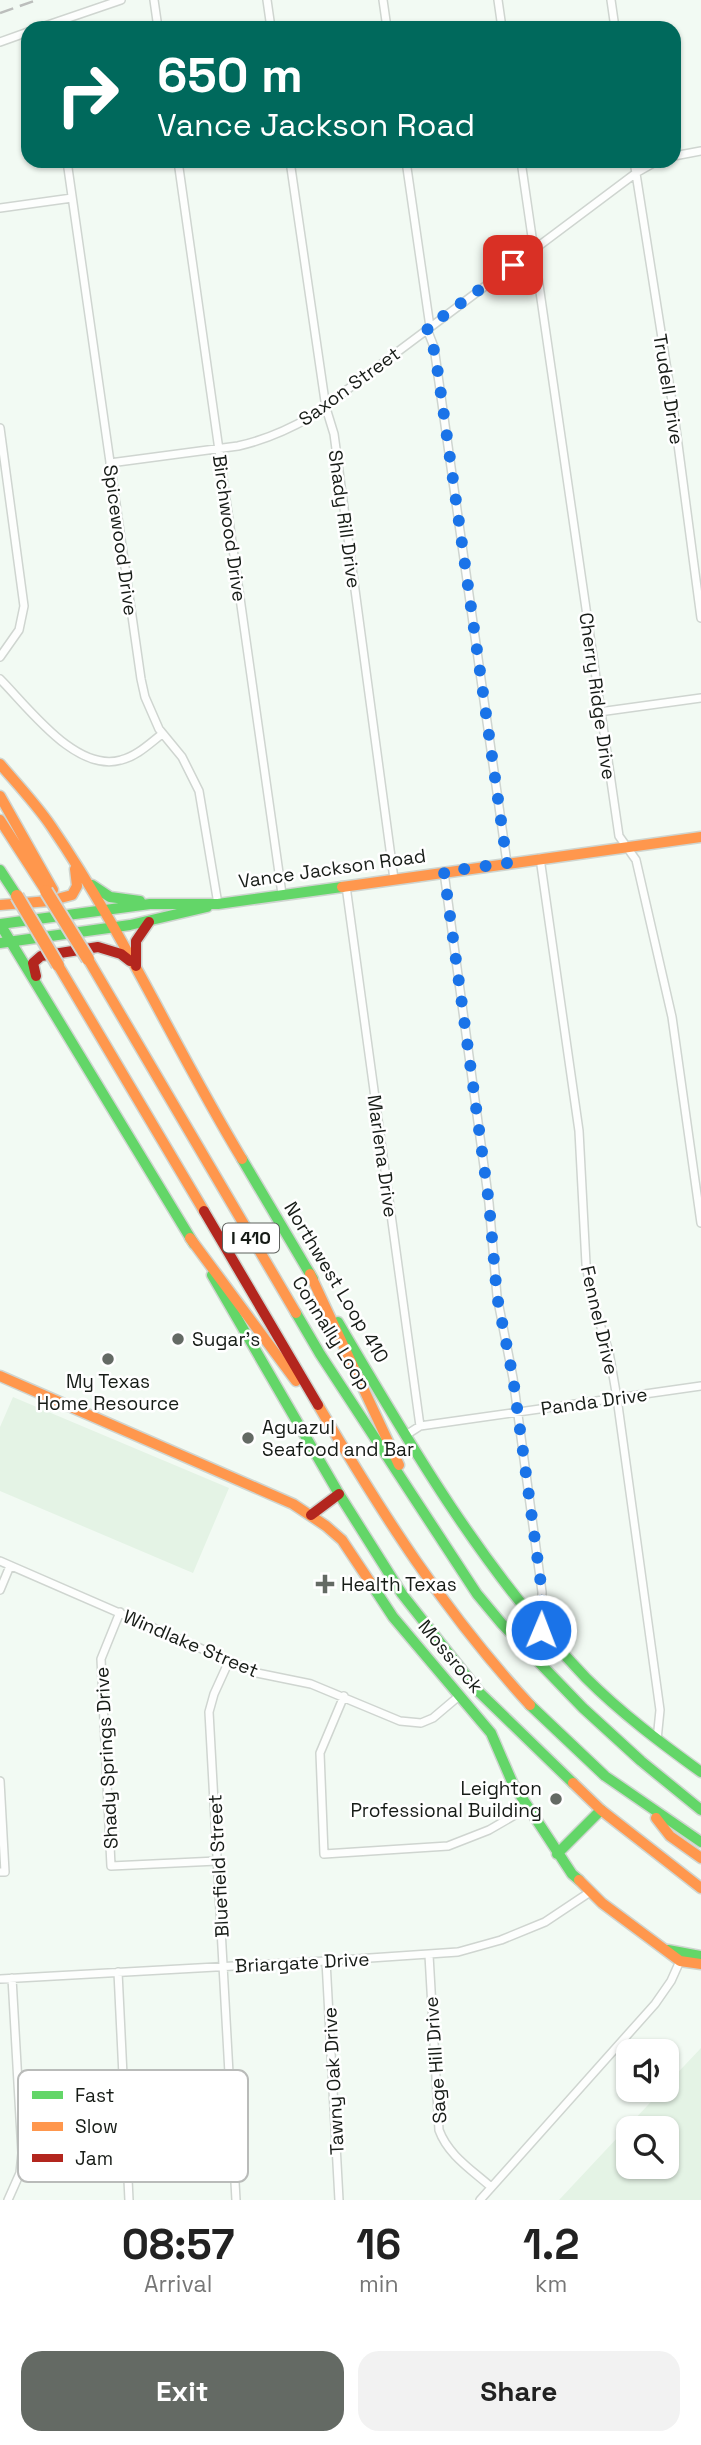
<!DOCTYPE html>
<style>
:root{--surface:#fff;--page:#f2f2f2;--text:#222;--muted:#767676;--accent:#646a64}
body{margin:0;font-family:"Space Grotesk",sans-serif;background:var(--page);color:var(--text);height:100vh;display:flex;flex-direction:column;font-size:26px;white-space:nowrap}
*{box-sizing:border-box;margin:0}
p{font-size:23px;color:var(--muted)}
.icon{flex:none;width:38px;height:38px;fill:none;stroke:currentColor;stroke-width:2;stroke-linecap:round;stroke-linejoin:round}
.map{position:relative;height:2200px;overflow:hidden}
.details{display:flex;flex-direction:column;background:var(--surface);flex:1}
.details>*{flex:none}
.top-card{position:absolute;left:21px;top:21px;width:660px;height:147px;border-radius:21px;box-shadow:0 2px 5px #0004;background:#00695c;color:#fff;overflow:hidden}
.buttons{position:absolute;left:616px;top:2039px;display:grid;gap:14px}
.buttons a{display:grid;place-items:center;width:63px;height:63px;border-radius:14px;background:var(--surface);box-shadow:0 2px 5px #0004;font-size:35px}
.pin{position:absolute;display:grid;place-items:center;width:60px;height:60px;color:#fff;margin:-30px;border-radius:14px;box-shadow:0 4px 10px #0006}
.me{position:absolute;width:77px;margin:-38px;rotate:1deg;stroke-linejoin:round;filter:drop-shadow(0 0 5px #0008)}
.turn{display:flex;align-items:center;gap:24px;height:147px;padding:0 21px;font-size:32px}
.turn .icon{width:91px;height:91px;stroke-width:2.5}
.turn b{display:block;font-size:49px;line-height:60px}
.eta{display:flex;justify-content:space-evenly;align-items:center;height:119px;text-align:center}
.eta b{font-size:42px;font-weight:700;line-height:49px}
.cta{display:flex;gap:14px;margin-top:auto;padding:14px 21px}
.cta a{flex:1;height:80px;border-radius:21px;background:var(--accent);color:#fff;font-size:28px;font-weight:700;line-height:80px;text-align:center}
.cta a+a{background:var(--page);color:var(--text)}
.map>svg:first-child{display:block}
.built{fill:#e4f3e5;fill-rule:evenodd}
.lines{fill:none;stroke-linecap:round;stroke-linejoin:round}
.street-casing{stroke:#cfd5d0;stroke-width:10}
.fast-casing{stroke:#cfd5d0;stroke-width:13}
.slow-casing{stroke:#cfd5d0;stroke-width:13}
.jam-casing{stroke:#cfd5d0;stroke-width:13}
.street{stroke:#fdfefd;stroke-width:7}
.fast{stroke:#63d668;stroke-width:10}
.slow{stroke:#ff974d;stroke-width:10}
.jam{stroke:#b3261e;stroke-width:10}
.rail{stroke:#bcbebc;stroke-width:2.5;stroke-dasharray:14 7;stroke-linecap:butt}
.slow-bridge-casing{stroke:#d0d4d1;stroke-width:16;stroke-linecap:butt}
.slow-bridge{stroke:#ff974d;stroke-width:12}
.route{stroke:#1a73e8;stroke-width:12;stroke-dasharray:0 21.6}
.poi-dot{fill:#646a64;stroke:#fff;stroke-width:2.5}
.labels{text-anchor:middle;stroke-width:5;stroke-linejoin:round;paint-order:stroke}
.shield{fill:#fff;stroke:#5d605d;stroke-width:2}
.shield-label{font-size:18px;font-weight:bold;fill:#171c17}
.street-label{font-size:19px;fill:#171c17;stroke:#fff}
.poi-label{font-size:19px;fill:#171c17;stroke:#fff;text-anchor:start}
.key{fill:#fff;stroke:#b9bbb9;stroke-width:2}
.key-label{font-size:19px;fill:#171c17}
</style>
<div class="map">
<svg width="701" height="2200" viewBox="0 0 701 2200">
<rect width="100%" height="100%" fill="#f2faf3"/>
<path class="built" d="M13,1397L229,1488L193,1573L0,1491V1427Z
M701,2048V2200H559L662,2090H667V2084ZM628,2128H667V2166H628Z"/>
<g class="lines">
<defs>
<path id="street" d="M154,0L158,28
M267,0L271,28
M383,0L387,28
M498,0L502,28
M611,0L615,28
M39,28L121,0
M0,42L28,32
M674,156L701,151
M67,161L141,679L145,697L159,729L182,757L199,791L218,904
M178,161L282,894
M290,161L326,408L334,434L394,879
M406,161L430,327
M521,161L619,836L636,860L672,1017L701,1223
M634,161L674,414L701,618
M0,208L72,198
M427,329L434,347L507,863
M0,428L24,606L19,630L0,657
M110,463L238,446C265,440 288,430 312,416L636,173L657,161
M0,679C29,708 76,773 121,760C137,756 149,744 162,734
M599,712L701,698
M540,858L579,1131L586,1264L592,1299L609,1352L617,1398L660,1710L657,1740
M444,872L489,1203L497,1296L513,1378L542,1592L541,1630
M346,886L420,1426
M406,1435L420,1426L701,1386
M0,1561L257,1673L311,1684L400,1721L421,1723L433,1718L459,1696
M0,1590L10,1566
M120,1612L101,1659L111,1866L217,1861
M229,1661L214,1694L209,1712L236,2200
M344,1696L320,1753L324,1854L448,1846L489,1830L527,1808
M0,1781L5,1872H0
M429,1955L439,2130C448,2155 472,2170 491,2187
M326,1961L339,2200
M118,1972L129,2200
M0,1979L326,1961L458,1952L501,1940L545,1922L590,1892
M8,2200L20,2173L22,2153L12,1978
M480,2200L655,2004L671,1981L680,1961"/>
<path id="fast" d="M0,870L17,896
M92,885L110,897L140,901
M0,924L194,1244
M0,924L150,904H218L342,887
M0,943L130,925L207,907
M242,1159L313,1279
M212,1275L339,1494L402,1594L480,1693L573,1783
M296,1313L320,1354L477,1594L502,1624L583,1708L641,1761L701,1810
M338,1322C411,1447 485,1573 586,1678C621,1713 661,1743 701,1772
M370,1582L393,1617L491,1733L513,1784L572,1874L579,1880
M530,1705L605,1776L701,1842
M557,1854L601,1810
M668,1950L701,1956"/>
<path id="slow" d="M0,764C17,784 36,804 51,826C123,931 176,1050 242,1159
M0,796L53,890
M0,820L44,888
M342,887L701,837
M0,905L49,901L72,895L77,886L75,869
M88,959L296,1313
M58,965L204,1211
M190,1238L296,1381
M310,1274L399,1465
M0,1376L293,1504L326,1526L342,1540L370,1582
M318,1405C383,1515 443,1610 530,1705
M573,1783L601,1810L701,1888
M656,1818L670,1836L701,1858
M579,1880L602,1903L680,1961L701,1964"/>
<path id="jam" d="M136,966V941L149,922
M36,976L33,963L41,956L98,947L121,954L130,961
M204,1211L318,1405
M311,1515L339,1494"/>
</defs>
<use href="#street" class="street-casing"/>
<use href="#fast" class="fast-casing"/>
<use href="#slow" class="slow-casing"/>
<use href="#jam" class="jam-casing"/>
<use href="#street" class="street"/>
<use href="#fast" class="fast"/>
<use href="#slow" class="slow"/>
<use href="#jam" class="jam"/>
<path class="rail" d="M0,13L37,0"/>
<defs>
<path id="slow-bridge" d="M46,891L88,959
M17,896L58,965"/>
</defs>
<use href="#slow-bridge" class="slow-bridge-casing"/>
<use href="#slow-bridge" class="slow-bridge"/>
</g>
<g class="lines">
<path class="route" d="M513,265L427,328L432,340L438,373L507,863L444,872L489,1203L497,1296L513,1378L542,1592L541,1630"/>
</g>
<g class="poi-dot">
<circle cx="178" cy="1339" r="7"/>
<circle cx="108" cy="1359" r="7"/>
<circle cx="248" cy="1438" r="7"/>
<path d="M321.5 1573.5h7v7h7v7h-7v7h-7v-7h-7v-7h7z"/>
<circle cx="556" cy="1799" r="7"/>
</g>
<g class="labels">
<rect class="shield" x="223" y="1223.5" width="56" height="29" rx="5"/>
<g class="shield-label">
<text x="251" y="1244">I 410</text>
</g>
<g class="street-label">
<text transform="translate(349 386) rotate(-36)" y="7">Saxon Street</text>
<text transform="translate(669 389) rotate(81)" y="7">Trudell Drive</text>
<text transform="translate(345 519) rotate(82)" y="7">Shady Rill Drive</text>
<text transform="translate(230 528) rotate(82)" y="7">Birchwood Drive</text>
<text transform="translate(121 540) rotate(82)" y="7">Spicewood Drive</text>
<text transform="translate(598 696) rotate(82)" y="7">Cherry Ridge Drive</text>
<text transform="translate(332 868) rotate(-8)" y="7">Vance Jackson Road</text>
<text transform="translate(383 1156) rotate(82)" y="7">Marlena Drive</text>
<text transform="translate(337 1282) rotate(59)" y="7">Northwest Loop 410</text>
<text transform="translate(600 1320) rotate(77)" y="7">Fennel Drive</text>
<text transform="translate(332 1333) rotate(58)" y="7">Connally Loop</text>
<text transform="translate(594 1401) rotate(-8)" y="7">Panda Drive</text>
<text transform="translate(191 1643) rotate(23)" y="7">Windlake Street</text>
<text transform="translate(451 1656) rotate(50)" y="7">Mossrock</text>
<text transform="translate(106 1758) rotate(-93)" y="7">Shady Springs Drive</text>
<text transform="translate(218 1866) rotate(-93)" y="7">Bluefield Street</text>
<text transform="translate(302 1962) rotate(-3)" y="7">Briargate Drive</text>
<text transform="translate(435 2060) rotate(-94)" y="7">Sage Hill Drive</text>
<text transform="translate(333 2081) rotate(-93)" y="7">Tawny Oak Drive</text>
</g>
<g class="poi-label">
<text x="192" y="1346">Sugar's</text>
<text x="108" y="1388" text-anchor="middle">My Texas<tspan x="108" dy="22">Home Resource</tspan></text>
<text x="262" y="1434">Aguazul<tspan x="262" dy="22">Seafood and Bar</tspan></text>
<text x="341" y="1591">Health Texas</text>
<text x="542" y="1795" text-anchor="end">Leighton<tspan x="542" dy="22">Professional Building</tspan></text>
</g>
</g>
<rect x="18" y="2070" width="230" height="112" rx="10" class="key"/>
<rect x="32" y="2091" width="31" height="8" fill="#63d668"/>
<rect x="32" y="2122" width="31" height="9" fill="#ff974d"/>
<rect x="32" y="2154" width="31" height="8" fill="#b3261e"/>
<g class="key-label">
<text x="75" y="2102">Fast</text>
<text x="75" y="2133">Slow</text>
<text x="75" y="2165">Jam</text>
</g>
</svg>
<div class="buttons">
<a><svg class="icon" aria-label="sound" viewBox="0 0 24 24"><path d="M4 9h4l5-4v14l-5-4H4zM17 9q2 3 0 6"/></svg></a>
<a><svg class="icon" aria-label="search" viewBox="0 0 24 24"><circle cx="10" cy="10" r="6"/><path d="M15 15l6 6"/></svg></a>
</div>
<div class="pin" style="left:513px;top:265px;background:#d93025"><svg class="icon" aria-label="arrive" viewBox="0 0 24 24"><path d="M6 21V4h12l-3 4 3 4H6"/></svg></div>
<svg class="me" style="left:541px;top:1630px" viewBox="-20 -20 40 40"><circle r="17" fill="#1a73e8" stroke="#fff" stroke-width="3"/><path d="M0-11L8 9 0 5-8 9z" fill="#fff"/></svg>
<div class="top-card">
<div class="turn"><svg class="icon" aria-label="right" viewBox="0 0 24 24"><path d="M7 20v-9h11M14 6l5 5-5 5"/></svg><div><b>650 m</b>Vance Jackson Road</div></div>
</div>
</div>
<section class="details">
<div class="eta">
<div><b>08:57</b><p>Arrival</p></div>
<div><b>16</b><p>min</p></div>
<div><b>1.2</b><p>km</p></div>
</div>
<div class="cta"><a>Exit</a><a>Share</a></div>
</section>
